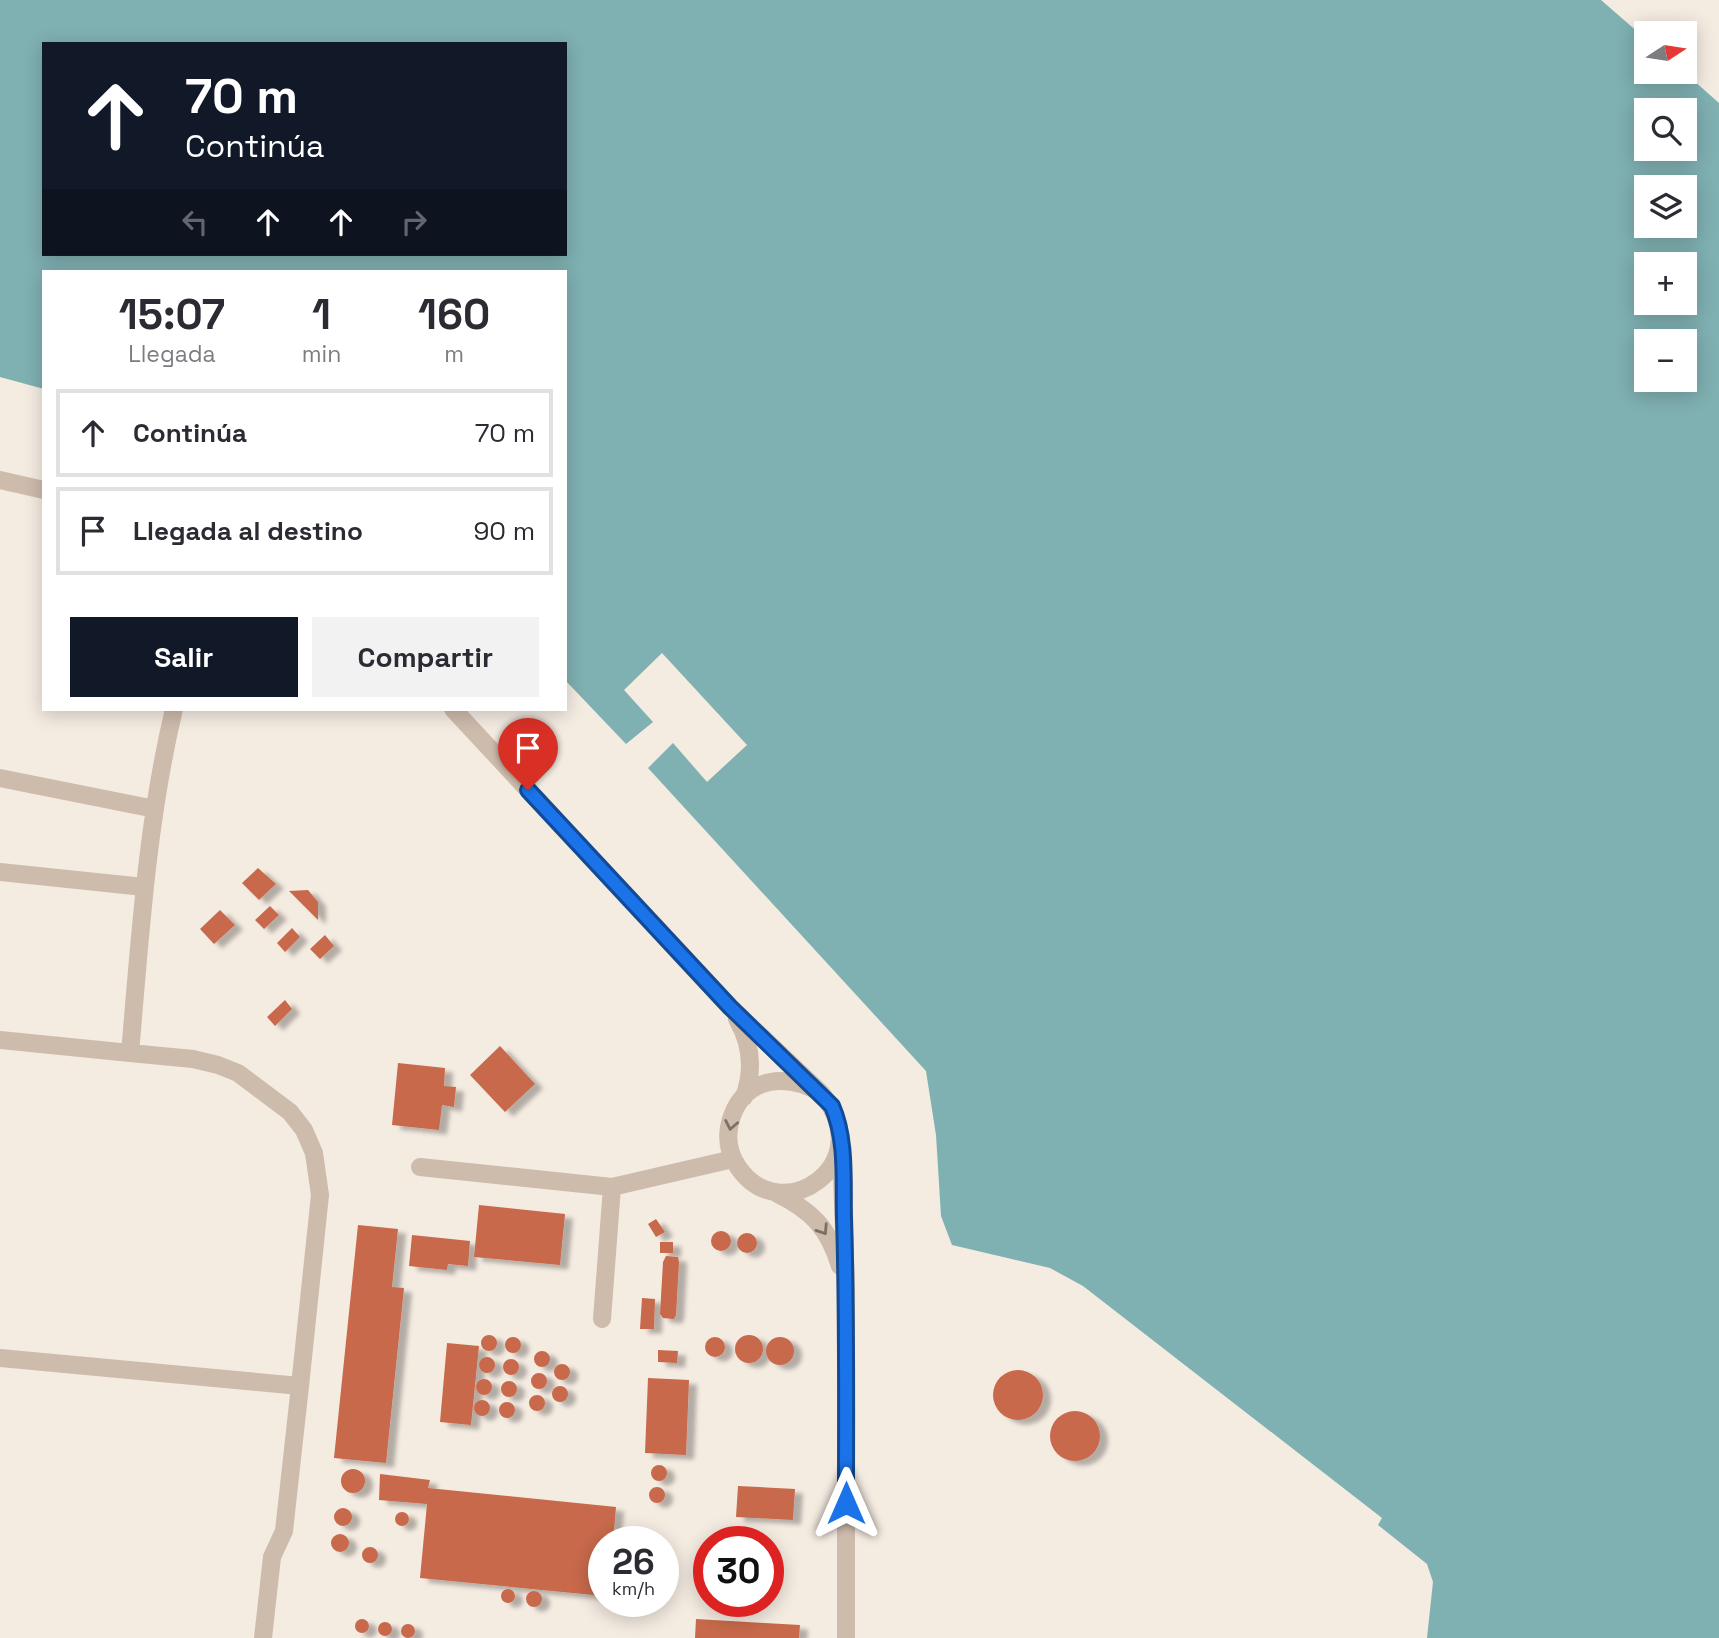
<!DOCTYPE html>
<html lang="es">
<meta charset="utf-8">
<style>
:root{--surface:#fff;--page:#f2f2f3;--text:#2b2b33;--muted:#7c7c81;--line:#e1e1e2;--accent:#111827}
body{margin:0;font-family:"Space Grotesk",sans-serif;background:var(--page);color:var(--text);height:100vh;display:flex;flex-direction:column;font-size:26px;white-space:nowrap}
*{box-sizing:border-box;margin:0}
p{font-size:23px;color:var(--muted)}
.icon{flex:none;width:38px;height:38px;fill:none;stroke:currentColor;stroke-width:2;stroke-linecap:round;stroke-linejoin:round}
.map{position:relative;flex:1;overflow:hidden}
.side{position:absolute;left:42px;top:270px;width:525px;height:441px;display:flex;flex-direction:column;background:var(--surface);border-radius:0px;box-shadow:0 4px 18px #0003}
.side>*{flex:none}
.banner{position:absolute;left:42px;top:42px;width:525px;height:214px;border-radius:0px;box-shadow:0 4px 18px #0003;background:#111827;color:#fff;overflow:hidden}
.needle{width:46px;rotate:78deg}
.tools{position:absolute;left:1634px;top:21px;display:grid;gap:14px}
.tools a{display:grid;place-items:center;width:63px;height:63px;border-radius:0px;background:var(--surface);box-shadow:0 4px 18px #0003;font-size:35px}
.speed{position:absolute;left:588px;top:1526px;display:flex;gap:14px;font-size:35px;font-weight:700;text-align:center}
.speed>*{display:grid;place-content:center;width:91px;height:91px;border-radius:50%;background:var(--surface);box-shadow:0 4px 18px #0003;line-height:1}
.speed small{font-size:18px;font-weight:400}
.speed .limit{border:10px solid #d22;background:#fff;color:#111}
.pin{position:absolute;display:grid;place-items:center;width:60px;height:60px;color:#fff;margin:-72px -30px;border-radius:50% 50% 50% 0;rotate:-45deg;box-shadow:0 0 7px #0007}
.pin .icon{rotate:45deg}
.me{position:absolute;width:77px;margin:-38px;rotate:0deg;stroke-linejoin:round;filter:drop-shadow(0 0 5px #0008)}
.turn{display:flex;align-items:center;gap:24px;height:147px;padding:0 28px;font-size:32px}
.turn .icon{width:91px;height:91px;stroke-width:2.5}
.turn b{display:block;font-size:49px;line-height:60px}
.lanes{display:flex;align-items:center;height:66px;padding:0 28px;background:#0003;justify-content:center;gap:35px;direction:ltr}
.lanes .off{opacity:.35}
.eta{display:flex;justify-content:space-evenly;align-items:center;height:119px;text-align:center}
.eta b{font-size:42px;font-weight:700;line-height:49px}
.button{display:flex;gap:14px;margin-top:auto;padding:14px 28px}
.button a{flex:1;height:80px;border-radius:0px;background:var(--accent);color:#fff;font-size:28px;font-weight:700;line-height:80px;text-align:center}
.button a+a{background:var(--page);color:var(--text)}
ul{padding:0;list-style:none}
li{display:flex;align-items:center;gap:21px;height:88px;margin:0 14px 10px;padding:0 14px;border:4px solid var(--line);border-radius:0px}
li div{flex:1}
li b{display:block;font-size:26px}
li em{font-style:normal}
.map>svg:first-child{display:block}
.water{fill:#7fb0b2;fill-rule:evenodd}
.building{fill:#c8694b;filter:url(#shadow)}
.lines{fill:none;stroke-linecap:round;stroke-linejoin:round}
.minor{stroke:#cdbbac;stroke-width:18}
.oneway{stroke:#7d6f65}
.route-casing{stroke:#114b97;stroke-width:18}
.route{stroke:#1a73e8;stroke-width:12}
</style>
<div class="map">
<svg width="1719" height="1638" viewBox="0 0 1719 1638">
<defs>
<filter id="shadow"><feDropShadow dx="8" dy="4.5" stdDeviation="2" flood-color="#0004"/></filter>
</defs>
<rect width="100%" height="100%" fill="#f4ebe1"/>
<path class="water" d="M0,0H1601L1647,40V72H1684L1719,103V1638H1427L1433,1582L1427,1564L1378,1525L1382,1518L1083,1286L1050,1268L952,1245L941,1216L936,1135L926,1071L648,768L673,743L707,782L747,745L662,653L624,690L653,722L626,744L565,680V271H44V389L0,377ZM44,44H565V254H44ZM1647,110H1685V149H1647ZM1685,187V226H1647V187ZM1647,264H1685V303H1647ZM1647,341H1685V380H1647Z"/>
<path class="building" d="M258,868L276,884L259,900L242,883Z
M308,890L318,902V920L289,891Z
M270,906L279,915L264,929L255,920Z
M220,910L235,925L214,944L200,929Z
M292,928L300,937L285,952L277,943Z
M325,935L334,946L320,959L310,949Z
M285,1000L292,1009L275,1026L267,1017Z
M500,1046L535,1084L505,1112L470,1075Z
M398,1063L445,1068L444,1086L456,1087L454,1107L442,1105L439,1130L392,1125Z
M479,1205L565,1214L560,1265L474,1257Z
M656,1219L665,1232L656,1237L648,1224Z
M358,1225L398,1229L392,1287L404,1288L386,1463L334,1458Z
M711 1241a10 10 0 1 1 20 0a10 10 0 1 1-20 0Z
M737 1243a10 10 0 1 1 20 0a10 10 0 1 1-20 0Z
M412,1235L470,1241L468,1266L448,1264L447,1270L409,1266Z
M660,1242H673V1253H660Z
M666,1256L678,1257L679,1262L676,1315L674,1319L663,1318L660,1314L663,1262Z
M642,1298L655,1299L654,1329H640Z
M735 1349a14 14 0 1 1 28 0a14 14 0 1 1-28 0Z
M481 1343a8 8 0 1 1 16 0a8 8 0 1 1-16 0Z
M766 1351a14 14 0 1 1 28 0a14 14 0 1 1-28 0Z
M705 1347a10 10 0 1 1 20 0a10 10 0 1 1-20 0Z
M505 1345a8 8 0 1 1 16 0a8 8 0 1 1-16 0Z
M447,1343L479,1346L471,1425L440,1422Z
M658,1350L678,1351L677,1363L658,1362Z
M534 1359a8 8 0 1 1 16 0a8 8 0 1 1-16 0Z
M479 1365a8 8 0 1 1 16 0a8 8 0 1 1-16 0Z
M503 1367a8 8 0 1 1 16 0a8 8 0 1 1-16 0Z
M554 1372a8 8 0 1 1 16 0a8 8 0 1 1-16 0Z
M993 1395a25 25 0 1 1 50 0a25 25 0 1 1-50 0Z
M531 1381a8 8 0 1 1 16 0a8 8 0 1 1-16 0Z
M648,1378L689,1380L686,1455L645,1453Z
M476 1387a8 8 0 1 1 16 0a8 8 0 1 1-16 0Z
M501 1389a8 8 0 1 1 16 0a8 8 0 1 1-16 0Z
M552 1394a8 8 0 1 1 16 0a8 8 0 1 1-16 0Z
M529 1403a8 8 0 1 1 16 0a8 8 0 1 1-16 0Z
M474 1408a8 8 0 1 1 16 0a8 8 0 1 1-16 0Z
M499 1410a8 8 0 1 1 16 0a8 8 0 1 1-16 0Z
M1050 1436a25 25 0 1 1 50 0a25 25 0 1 1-50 0Z
M651 1473a8 8 0 1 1 16 0a8 8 0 1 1-16 0Z
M341 1481a12 12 0 1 1 24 0a12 12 0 1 1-24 0Z
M380,1474L430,1480L428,1488L616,1507L613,1542H604V1596L420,1578L427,1504L379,1500Z
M738,1486L795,1489L793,1520L736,1517Z
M649 1495a8 8 0 1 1 16 0a8 8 0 1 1-16 0Z
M334 1517a9 9 0 1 1 18 0a9 9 0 1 1-18 0Z
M395 1519a7 7 0 1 1 14 0a7 7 0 1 1-14 0Z
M331 1543a9 9 0 1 1 18 0a9 9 0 1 1-18 0Z
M362 1555a8 8 0 1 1 16 0a8 8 0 1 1-16 0Z
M501 1596a7 7 0 1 1 14 0a7 7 0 1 1-14 0Z
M526 1599a8 8 0 1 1 16 0a8 8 0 1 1-16 0Z
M355 1626a7 7 0 1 1 14 0a7 7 0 1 1-14 0Z
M696,1619L800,1625L799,1638H695Z
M378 1629a7 7 0 1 1 14 0a7 7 0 1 1-14 0Z
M401 1631a7 7 0 1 1 14 0a7 7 0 1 1-14 0Z"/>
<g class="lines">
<path class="minor" d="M0,480L44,490
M453,709L730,1007L821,1093C881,1164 781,1231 738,1167C727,1151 726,1133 732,1116C747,1075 789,1074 821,1093
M0,778L155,809
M0,872L144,887
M737,1019C752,1045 754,1070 744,1097
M0,1040L130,1053
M841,1148L846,1287V1638
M420,1167L612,1187L733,1159
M776,1193C812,1211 828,1227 840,1266
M602,1319L612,1187
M0,1358L300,1386L320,1195L314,1153L304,1130L290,1112L238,1073L218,1065L193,1059L130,1053C140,938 147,822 174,709
M263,1638L272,1557L284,1531L300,1386"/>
</g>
<defs><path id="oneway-chevron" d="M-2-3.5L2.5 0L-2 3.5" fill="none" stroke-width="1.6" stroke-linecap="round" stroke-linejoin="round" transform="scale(1.75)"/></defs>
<g class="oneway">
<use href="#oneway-chevron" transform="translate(731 1125) rotate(101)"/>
<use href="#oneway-chevron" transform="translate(823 1230) rotate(57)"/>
</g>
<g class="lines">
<defs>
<path id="route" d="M528,790L730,1007L832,1106C847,1140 843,1182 844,1218C847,1313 846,1408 846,1503"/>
</defs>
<use href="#route" class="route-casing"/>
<use href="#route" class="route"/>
</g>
</svg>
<div class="tools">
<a><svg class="needle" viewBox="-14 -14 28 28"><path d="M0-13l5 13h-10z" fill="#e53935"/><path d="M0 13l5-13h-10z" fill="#7c7c81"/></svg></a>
<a><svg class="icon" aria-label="search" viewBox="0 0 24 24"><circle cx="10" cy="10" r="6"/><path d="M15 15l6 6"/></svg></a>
<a><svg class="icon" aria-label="layers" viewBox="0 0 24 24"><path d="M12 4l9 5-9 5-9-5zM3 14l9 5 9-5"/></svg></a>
<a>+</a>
<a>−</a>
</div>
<div class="speed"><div>26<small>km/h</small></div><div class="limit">30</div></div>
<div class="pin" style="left:528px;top:790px;background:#d93025"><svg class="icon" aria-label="arrive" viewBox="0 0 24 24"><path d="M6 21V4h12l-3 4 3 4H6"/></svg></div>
<svg class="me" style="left:846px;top:1503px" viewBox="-20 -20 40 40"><path d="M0-17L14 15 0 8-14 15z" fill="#1a73e8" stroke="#fff" stroke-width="4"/></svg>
<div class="banner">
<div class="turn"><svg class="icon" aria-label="ahead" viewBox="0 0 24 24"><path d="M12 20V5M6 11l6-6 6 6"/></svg><div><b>70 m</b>Continúa</div></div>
<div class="lanes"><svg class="icon off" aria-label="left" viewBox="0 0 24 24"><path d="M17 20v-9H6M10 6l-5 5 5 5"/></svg><svg class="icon" aria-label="ahead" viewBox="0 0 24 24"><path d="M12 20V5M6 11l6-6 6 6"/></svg><svg class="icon" aria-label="ahead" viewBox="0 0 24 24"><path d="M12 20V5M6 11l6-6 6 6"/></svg><svg class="icon off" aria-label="right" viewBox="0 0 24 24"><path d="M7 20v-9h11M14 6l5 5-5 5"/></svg></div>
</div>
<section class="side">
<div class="eta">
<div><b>15:07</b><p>Llegada</p></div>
<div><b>1</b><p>min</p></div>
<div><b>160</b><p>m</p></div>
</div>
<ul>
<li><svg class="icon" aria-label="ahead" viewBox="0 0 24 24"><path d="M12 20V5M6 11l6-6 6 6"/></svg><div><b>Continúa</b></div><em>70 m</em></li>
<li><svg class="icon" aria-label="arrive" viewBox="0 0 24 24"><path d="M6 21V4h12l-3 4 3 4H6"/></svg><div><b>Llegada al destino</b></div><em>90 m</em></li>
</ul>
<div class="button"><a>Salir</a><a>Compartir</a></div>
</section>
</div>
